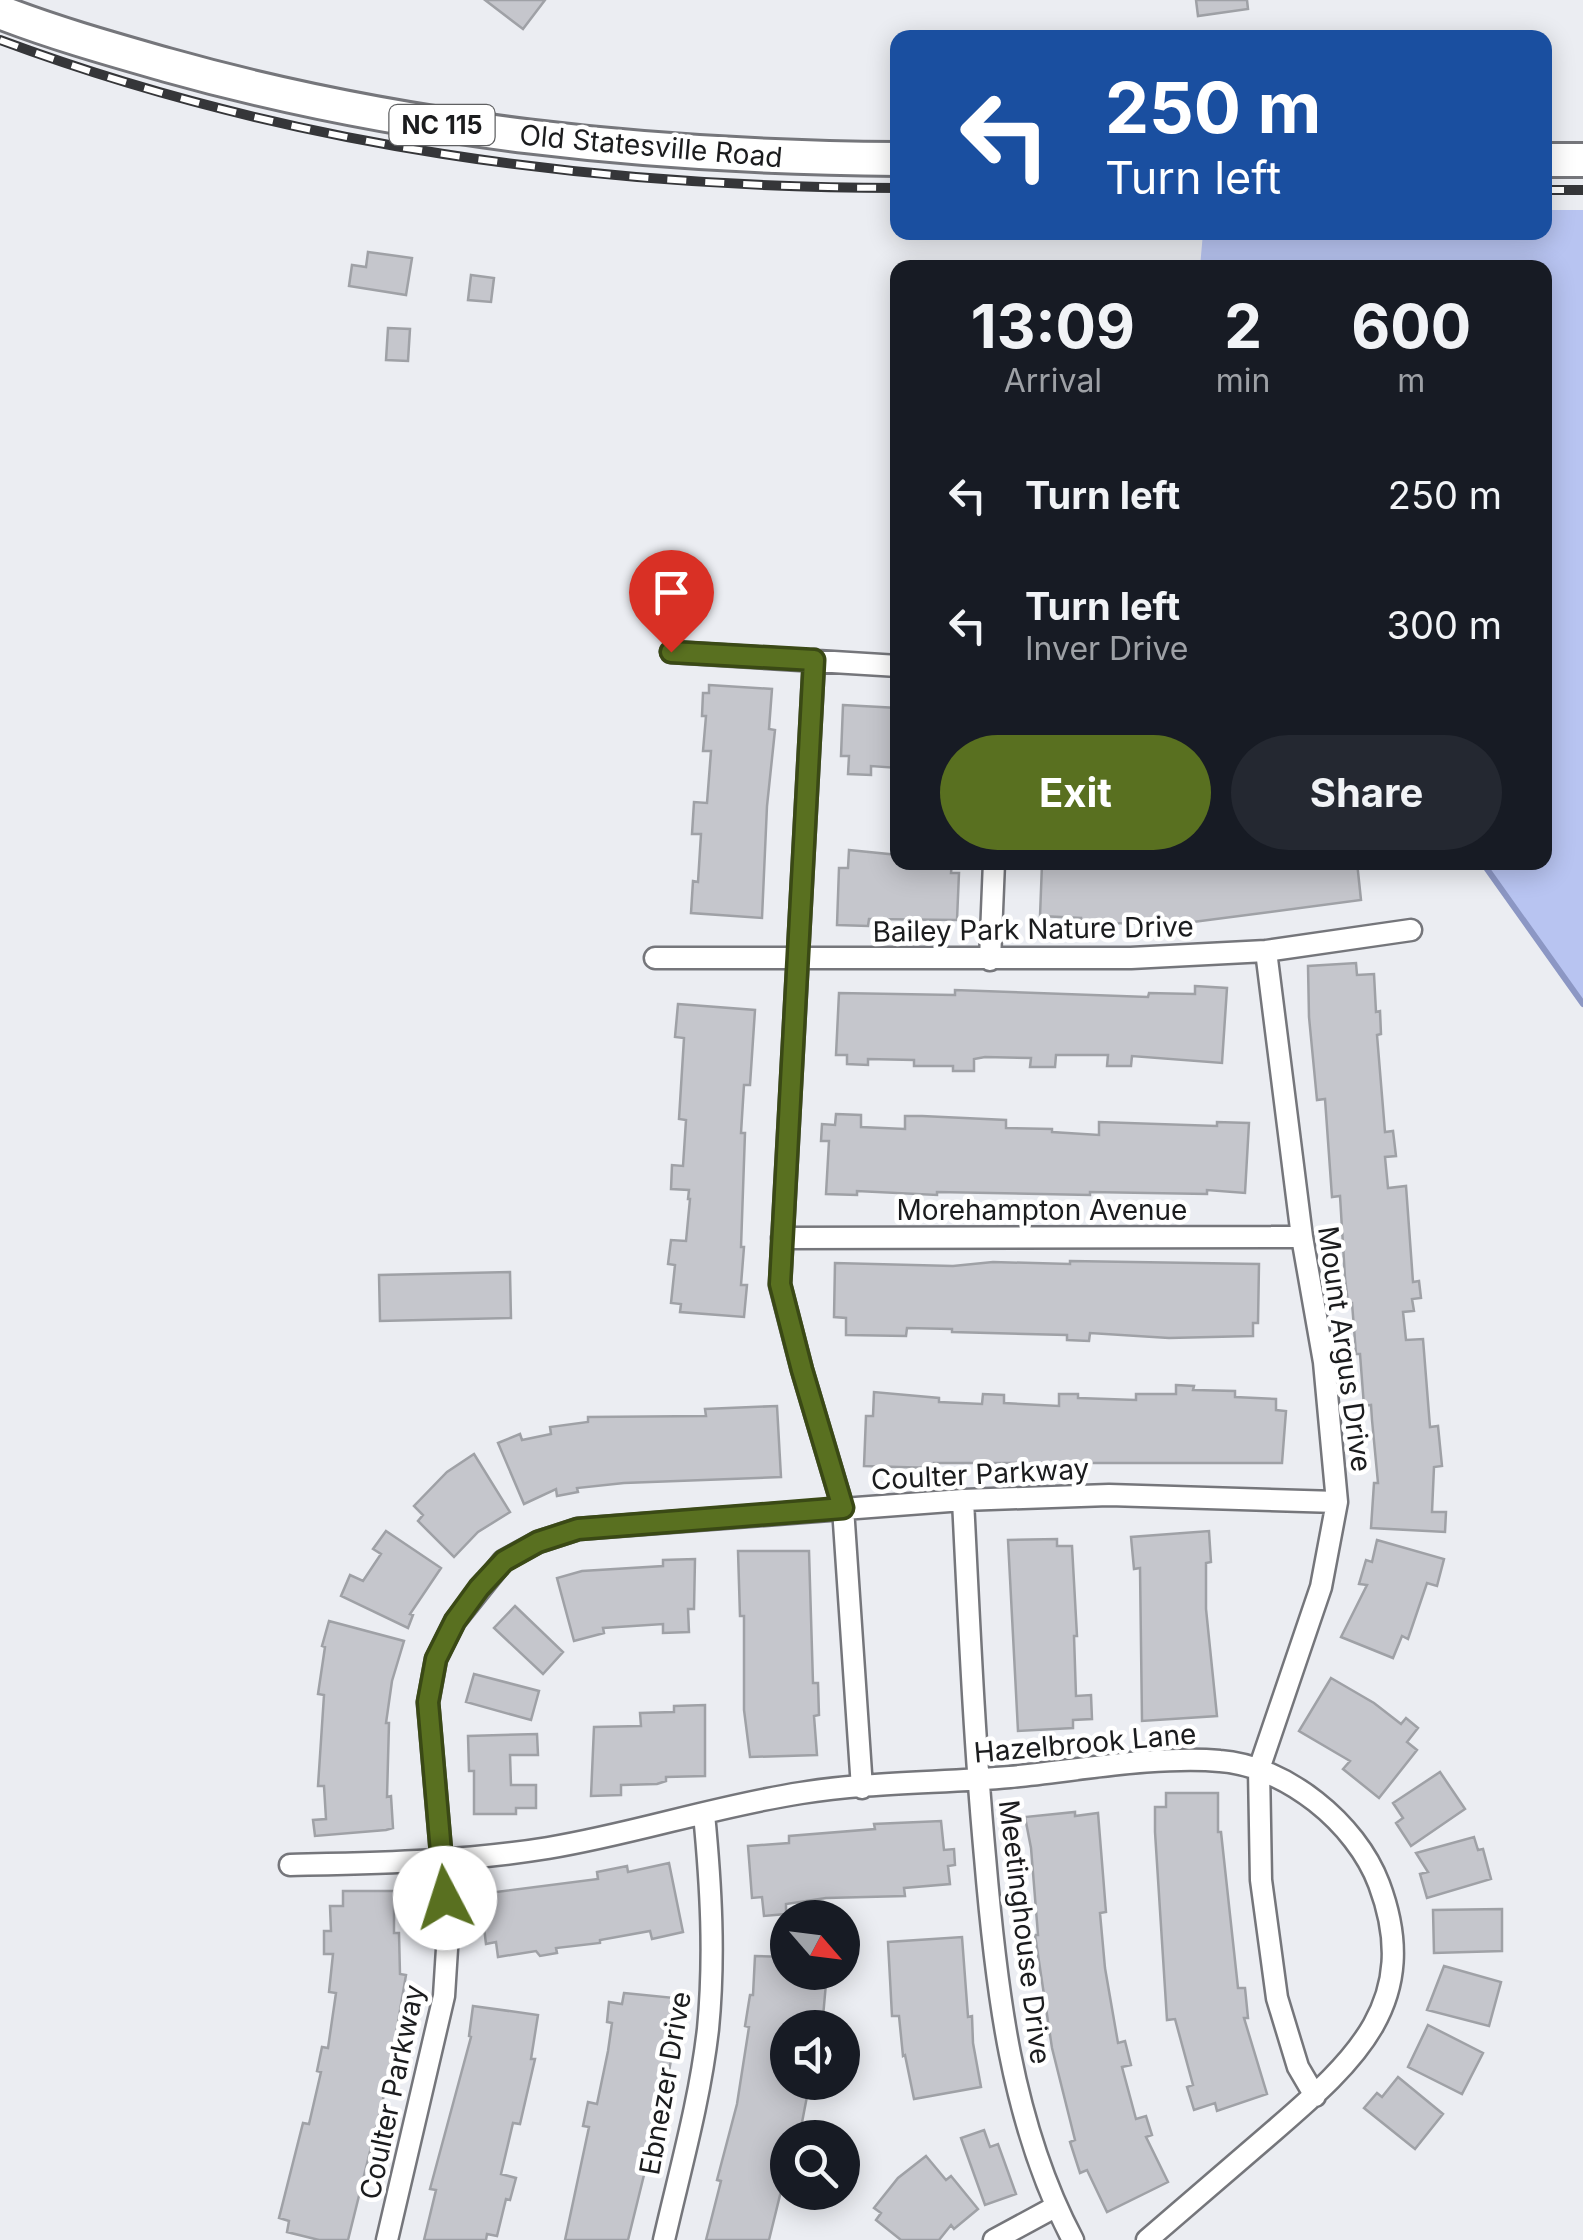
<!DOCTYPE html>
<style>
:root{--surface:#171b24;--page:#242831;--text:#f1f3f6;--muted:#9ea1a6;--accent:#597020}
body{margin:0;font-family:Inter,sans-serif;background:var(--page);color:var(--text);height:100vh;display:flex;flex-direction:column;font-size:38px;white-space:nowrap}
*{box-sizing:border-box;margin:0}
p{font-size:32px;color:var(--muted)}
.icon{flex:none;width:55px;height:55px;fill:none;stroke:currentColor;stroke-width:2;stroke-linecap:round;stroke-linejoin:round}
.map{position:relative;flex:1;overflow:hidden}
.panel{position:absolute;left:890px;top:260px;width:662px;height:610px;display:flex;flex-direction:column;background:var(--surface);border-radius:20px;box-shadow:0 5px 25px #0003}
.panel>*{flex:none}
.hud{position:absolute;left:890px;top:30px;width:662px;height:210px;border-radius:20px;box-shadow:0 5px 25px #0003;background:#1a4fa0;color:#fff;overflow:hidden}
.needle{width:65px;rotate:118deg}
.fabs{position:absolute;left:770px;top:1900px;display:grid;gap:20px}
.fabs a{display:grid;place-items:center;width:90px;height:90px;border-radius:50%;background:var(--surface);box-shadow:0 5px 25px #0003;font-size:50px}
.pin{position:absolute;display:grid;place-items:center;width:85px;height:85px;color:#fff;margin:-102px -42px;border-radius:50% 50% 50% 0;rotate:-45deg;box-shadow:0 0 10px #0007}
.pin .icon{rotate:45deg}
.me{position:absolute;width:110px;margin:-55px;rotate:355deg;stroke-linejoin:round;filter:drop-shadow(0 0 8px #0008)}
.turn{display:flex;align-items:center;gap:35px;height:210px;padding:0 50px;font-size:45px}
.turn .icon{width:130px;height:130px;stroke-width:2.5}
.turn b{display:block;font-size:70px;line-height:85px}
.eta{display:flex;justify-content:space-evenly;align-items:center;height:170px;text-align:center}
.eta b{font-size:60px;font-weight:700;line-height:70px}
.button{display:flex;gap:20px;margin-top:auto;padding:20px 50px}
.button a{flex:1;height:115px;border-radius:60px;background:var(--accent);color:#fff;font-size:40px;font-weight:700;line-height:115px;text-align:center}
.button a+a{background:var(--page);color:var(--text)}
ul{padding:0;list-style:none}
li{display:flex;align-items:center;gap:30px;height:130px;padding:0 50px}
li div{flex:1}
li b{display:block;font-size:38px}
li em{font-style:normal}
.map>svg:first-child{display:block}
.green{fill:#b8c4f1}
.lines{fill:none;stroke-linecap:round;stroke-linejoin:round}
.stream{stroke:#8c97c4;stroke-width:6}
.building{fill:#c5c6cc;stroke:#9fa1a6;stroke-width:2.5}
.minor-casing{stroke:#75767b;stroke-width:25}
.primary-casing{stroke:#75767b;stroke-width:38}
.minor{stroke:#fff;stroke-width:20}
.primary{stroke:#fff;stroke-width:32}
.rail-casing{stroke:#353639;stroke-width:10}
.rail{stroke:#fff;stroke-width:6;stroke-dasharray:19;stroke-linecap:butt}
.route-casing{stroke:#3a4915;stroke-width:25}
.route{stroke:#597020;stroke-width:18}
.labels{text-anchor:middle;stroke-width:9;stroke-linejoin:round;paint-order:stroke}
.shield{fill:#fff;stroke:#5f6062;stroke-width:2.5}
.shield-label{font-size:25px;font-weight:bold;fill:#1b1c1e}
.street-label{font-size:28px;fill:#1b1c1e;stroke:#fff}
</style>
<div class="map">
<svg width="1583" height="2240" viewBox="0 0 1583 2240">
<rect width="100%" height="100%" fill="#ebedf2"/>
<path class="green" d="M1545,210H1583V1004L1482,863L1545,862V268L1200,267L1203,233L1545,232Z"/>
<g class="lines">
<path class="stream" d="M1482,862L1583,1004"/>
</g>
<path class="building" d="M485,0H545L523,29Z
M1196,0H1247L1248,9L1198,16Z
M368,252L412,258L406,295L349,286L352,265L366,267Z
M471,275L494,278L491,302L468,300Z
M388,328L410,329L408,361L386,360Z
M709,685L772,689L769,729L775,730L767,806L762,918L691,913L693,881L698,882L701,834H692L694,802L707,803L711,751H703L706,716H702L703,693H709Z
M843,705L898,708V768L871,766V775L848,774L849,756H841Z
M849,850L898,855V862H952L951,873H959L957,920L869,919L868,926L837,925L839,868H848Z
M1047,862H1357L1361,900L1193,922L1081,924V918L1040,916L1042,864Z
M1356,963L1357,975L1374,974L1376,1012L1380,1011L1381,1034L1377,1035L1385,1132L1393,1131L1396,1156L1385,1157L1388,1188L1406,1186L1413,1282L1419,1281L1421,1298L1412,1299L1414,1311L1403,1312L1406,1340L1423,1339L1430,1427L1438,1426L1442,1466L1434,1467L1432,1512H1446L1445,1532L1371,1528L1374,1483H1378L1372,1420L1371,1405L1364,1406L1360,1354H1356L1352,1303H1348L1345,1278L1340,1196L1332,1197L1325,1099L1317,1100L1309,1017L1308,966Z
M1195,986L1227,988L1222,1063L1132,1056L1131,1066H1107L1108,1055H1056L1055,1067H1030L1031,1058L985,1057L974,1059V1071H953V1066H914V1060L868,1059V1065L847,1064V1055H836L839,993L955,995V990L1148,997L1149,993L1195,994Z
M678,1004L755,1010L750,1085H744L741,1133H745L741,1247H744L741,1285H747L744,1317L680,1312L681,1304L671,1303L675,1265L668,1264L671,1240L686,1241L690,1199H688L689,1190L671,1189L672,1165L683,1166L686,1120L679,1119L684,1038L675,1037Z
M836,1114L861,1115V1127L905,1129V1116H922L1006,1120V1128L1052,1129V1132L1099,1135V1122L1217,1126V1122L1249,1123L1245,1193L1207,1190V1194L1090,1192V1195L937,1192V1195L857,1191V1195L826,1194L829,1141H821L822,1124L835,1125Z
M1070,1261L1259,1264L1258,1323H1253V1336L1169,1338L1090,1333L1089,1341L1067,1340V1335L952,1332V1329L907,1328L906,1336L846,1335V1318L834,1317L835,1263L953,1266L993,1262L1070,1264Z
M510,1272L511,1318L380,1321L379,1275Z
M1176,1385L1194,1386L1193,1390L1235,1391V1397L1276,1399V1410L1286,1411L1282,1463H934V1468L864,1466L866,1416H873L874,1392L939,1398V1402L982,1404L983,1394L1004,1395V1403L1059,1406V1394H1078V1398L1136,1400V1394H1176Z
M777,1406L781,1477L624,1483L577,1488L578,1492L557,1496L556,1489L524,1504L498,1443L520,1434L522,1440L551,1434L550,1427L588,1422V1417L706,1416L705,1409Z
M474,1454L510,1512L478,1532L454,1557L418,1521L423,1515L414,1506L447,1472Z
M386,1531L441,1568L410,1614L413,1615L408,1628L341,1596L350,1575L363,1581L381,1554L373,1549Z
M1209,1531L1211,1562L1206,1563V1609L1217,1716L1142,1721L1140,1568L1134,1569L1131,1537Z
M1057,1539V1546H1072L1077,1636H1074L1076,1696L1091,1695L1092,1719L1073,1720V1728L1018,1731L1008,1540Z
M1377,1540L1444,1559L1437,1586L1427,1583L1408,1639L1402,1636L1393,1658L1341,1637L1367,1585L1359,1584L1366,1560L1372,1562Z
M738,1551H809L813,1683H818L819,1715L814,1716L817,1755L750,1757L744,1710V1616H740Z
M695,1559L694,1609H688L689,1632L663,1633V1624L603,1628L604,1633L574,1641L557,1578L582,1571L663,1566V1560Z
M515,1606L563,1652L543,1674L494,1628Z
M329,1621L404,1641L392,1681L386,1723H389L387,1797L391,1796L393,1828L386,1830L315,1836L313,1820L326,1819L324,1786H318L324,1695L318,1694L325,1647L322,1646Z
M474,1674L539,1691L531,1720L466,1702Z
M1331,1678L1374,1703L1401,1724L1406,1718L1418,1728L1407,1742L1417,1750L1379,1798L1343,1769L1350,1761L1299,1731Z
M705,1705V1776L666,1777V1781L657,1784L621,1785V1795L591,1796L594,1727L641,1726L640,1713L674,1712V1706Z
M537,1734L538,1755H510L511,1785H536V1808H516V1814H474V1771H469L468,1736Z
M1440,1772L1465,1809L1411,1846L1396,1823L1403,1818L1393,1803Z
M1166,1793H1218V1832H1221L1238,1988H1245L1248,2018H1244L1267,2094L1217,2111L1215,2103L1194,2110L1187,2087L1193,2085L1175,2019L1167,2020L1155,1832V1807H1166Z
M1075,1812V1816L1098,1813L1106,1912L1100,1913L1105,1968L1118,2043L1125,2041L1131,2065L1122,2067L1136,2119L1146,2116L1152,2135L1146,2137L1168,2182L1107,2212L1087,2170L1080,2173L1070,2142L1075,2140L1052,2048L1035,1935H1038L1031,1848L1025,1817Z
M941,1821L944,1850L954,1849L955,1865L948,1866L950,1884L904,1888L905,1896L826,1898L786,1904V1914L764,1916L762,1897L752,1898L748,1846L789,1843V1836L875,1829L874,1824Z
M1474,1837L1478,1850L1483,1849L1491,1879L1427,1898L1420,1874L1428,1872L1416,1853Z
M669,1863L683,1932L652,1939L650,1931L600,1940V1943L556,1948L557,1953L540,1956L536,1951L498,1957L496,1942L486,1944L480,1894L598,1879L597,1872L627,1866L628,1872Z
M343,1891H394V1933H399L400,1974L406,1975L389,2075L348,2240H319L287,2232L289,2221L279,2218L303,2123L309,2124L321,2072L317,2071L322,2047L328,2048L336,1993L329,1992L333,1954H324V1931H331L330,1906H343Z
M1502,1909V1951L1434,1953L1433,1910Z
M962,1937L968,2017L972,2016L973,2043L981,2087L914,2099L905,2055L903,2056L899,2016H892L888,1942Z
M755,1956L788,1957V1972H827L822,2028L804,2025L788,2028V2082L809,2086L799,2138H788V2188L782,2187L769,2240H706L721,2181L717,2180L737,2104L749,2027L745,2026L750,1995H753Z
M1444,1966L1501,1982L1489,2026L1427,2010Z
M624,1993L675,1998L671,2038H675L662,2110H660L628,2240H565L589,2127L583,2126L588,2102L597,2104L608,2051L612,2023L607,2022L609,2002L622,2004Z
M473,2006L538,2015L531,2059H535L520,2124L513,2123L501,2174L516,2178L510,2200L506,2199L497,2236L487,2234L486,2240H424L436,2190L430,2189L471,2037L469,2036Z
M1428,2025L1483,2053L1462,2094L1408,2067Z
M1398,2077L1443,2114L1415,2149L1364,2108L1377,2093L1382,2097Z
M984,2130L990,2147L998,2144L1016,2194L985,2205L961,2138Z
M926,2156L946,2180L951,2176L978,2209L954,2229L951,2225L939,2240H901L876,2220L881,2213L874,2208L898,2178Z"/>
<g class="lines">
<defs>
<path id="minor" d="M671,652L898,666
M814,660L780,1285L802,1370L843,1508L862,1788
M1266,951L1302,1237L1324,1362L1337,1502L1321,1587L1259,1769L1261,1880L1277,1998L1298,2067L1315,2096
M655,958H1131L1266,951L1411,930
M990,960L994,862
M782,1238L1302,1237
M963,1500C969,1619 974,1738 985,1857C996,1987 1011,2123 1073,2240
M290,1865C377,1863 462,1862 548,1848C633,1834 716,1806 801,1793C869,1782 941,1783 1010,1777C1073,1771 1159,1755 1220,1761C1286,1766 1356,1823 1379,1884C1424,2004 1352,2063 1269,2135C1228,2170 1188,2205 1147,2240
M387,2240L444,1996L448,1933L428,1703L436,1659L455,1621L503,1561L538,1542L578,1529L963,1500L1109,1495L1337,1502
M664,2240C680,2170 700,2100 708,2029C715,1957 711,1886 704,1814
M994,2240L1055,2207"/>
<path id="primary" d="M0,12C54,33 111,49 167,65C405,132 650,157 898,159
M1545,160H1583"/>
</defs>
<use href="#minor" class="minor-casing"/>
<use href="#primary" class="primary-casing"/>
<use href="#minor" class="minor"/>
<use href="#primary" class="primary"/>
<defs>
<path id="rail" d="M0,40C288,147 591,187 898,188
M1545,190H1583"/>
</defs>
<use href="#rail" class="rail-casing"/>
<use href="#rail" class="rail"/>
</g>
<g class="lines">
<defs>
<path id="route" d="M445,1898L428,1702L436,1659L455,1621L479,1588L504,1561L538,1542L578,1529L843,1508L802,1370L780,1284L814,660L671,652"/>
</defs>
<use href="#route" class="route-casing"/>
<use href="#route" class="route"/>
</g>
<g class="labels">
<rect class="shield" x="389.5" y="105" width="105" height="40" rx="8"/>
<g class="shield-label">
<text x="442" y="134">NC 115</text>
</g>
<g class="street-label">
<text transform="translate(651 146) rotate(5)" y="10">Old Statesville Road</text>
<text transform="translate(1033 929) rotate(-1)" y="10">Bailey Park Nature Drive</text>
<text x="1042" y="1220">Morehampton Avenue</text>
<text transform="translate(1345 1349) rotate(82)" y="10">Mount Argus Drive</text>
<text transform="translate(980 1474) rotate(-3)" y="10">Coulter Parkway</text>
<text transform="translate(1085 1743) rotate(-5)" y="10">Hazelbrook Lane</text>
<text transform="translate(1025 1932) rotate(83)" y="10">Meetinghouse Drive</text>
<text transform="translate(665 2083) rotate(-80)" y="10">Ebnezer Drive</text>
<text transform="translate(392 2092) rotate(-78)" y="10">Coulter Parkway</text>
</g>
</g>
</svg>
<div class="fabs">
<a><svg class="needle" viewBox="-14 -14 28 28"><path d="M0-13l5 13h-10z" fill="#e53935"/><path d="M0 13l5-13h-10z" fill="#9ea1a6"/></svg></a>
<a><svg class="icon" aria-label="sound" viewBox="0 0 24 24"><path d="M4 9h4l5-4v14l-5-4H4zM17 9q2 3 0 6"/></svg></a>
<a><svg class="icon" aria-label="search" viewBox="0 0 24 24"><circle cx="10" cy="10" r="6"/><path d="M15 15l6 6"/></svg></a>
</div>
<div class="pin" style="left:671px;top:652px;background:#d93025"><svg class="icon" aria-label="arrive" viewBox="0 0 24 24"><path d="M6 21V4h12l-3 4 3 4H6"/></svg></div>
<svg class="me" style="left:445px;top:1898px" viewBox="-20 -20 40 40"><circle r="19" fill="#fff"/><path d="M0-13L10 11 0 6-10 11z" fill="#597020"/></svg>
<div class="hud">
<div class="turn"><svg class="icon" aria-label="left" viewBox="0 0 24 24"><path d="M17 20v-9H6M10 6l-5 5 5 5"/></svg><div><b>250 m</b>Turn left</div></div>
</div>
<section class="panel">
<div class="eta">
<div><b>13:09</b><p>Arrival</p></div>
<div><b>2</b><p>min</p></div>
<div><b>600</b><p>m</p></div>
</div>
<ul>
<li><svg class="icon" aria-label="left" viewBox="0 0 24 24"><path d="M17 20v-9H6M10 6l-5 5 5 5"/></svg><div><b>Turn left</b></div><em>250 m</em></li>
<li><svg class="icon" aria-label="left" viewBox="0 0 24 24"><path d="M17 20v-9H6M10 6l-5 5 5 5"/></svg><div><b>Turn left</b><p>Inver Drive</p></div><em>300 m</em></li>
</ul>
<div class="button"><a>Exit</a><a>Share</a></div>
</section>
</div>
